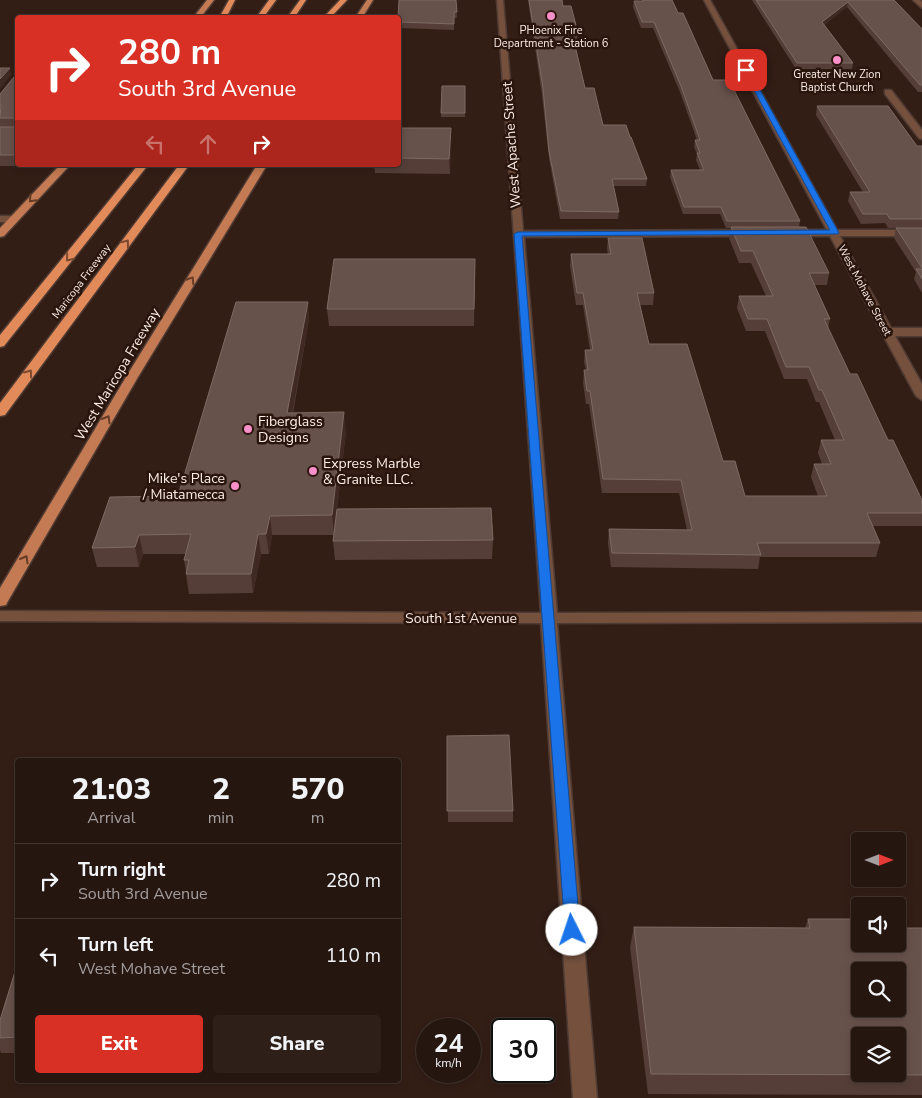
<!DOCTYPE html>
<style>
:root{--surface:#261610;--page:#2e1f19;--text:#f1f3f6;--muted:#a49f9f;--line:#423530;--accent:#d93025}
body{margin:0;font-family:"Nunito Sans",sans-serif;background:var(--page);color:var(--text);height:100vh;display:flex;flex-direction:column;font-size:19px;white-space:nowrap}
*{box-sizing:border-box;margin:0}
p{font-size:16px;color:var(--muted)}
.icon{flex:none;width:28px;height:28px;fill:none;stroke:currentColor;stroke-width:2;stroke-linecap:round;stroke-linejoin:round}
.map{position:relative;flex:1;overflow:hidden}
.drawer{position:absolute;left:15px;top:758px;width:386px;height:325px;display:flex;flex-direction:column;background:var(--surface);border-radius:5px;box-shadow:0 2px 8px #0003,0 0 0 1px var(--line)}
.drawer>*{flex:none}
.hud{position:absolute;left:15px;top:15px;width:386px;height:152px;border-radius:5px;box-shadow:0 2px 8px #0003,0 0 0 1px var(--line);background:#d93025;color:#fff;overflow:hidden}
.needle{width:32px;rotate:90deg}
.fabs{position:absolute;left:851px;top:832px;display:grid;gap:10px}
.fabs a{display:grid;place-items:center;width:55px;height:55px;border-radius:5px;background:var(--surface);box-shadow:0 2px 8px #0003,0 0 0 1px var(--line);font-size:25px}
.speed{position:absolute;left:416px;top:1018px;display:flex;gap:10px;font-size:25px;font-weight:700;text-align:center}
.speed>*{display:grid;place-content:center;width:65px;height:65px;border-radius:50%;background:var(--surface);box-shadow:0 2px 8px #0003,0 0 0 1px var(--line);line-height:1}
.speed small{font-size:12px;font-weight:400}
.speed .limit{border:2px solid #111;border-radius:8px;background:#fff;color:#111}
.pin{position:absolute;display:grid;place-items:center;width:42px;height:42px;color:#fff;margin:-21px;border-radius:10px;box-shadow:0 2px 8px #0006}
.me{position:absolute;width:55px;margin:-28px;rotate:356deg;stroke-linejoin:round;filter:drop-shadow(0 0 4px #0008)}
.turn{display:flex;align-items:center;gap:18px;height:105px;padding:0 20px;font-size:22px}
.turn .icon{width:65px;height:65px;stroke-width:2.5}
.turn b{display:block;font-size:35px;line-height:42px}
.lanes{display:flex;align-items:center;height:48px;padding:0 20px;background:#0003;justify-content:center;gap:25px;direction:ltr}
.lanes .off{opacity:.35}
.eta{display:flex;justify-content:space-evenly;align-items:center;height:85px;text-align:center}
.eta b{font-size:30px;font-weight:800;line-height:35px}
.action{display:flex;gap:10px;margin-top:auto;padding:10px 20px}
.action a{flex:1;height:58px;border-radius:5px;background:var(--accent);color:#fff;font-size:20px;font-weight:800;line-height:58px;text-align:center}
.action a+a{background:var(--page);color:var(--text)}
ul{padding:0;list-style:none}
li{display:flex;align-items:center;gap:15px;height:75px;padding:0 20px;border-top:1px solid var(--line)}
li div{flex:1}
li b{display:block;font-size:19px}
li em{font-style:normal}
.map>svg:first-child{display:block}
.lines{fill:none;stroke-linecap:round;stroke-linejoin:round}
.minor-casing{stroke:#4f3b33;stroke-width:3}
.major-casing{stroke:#4f3b33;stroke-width:3}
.highway-casing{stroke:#4f3b33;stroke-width:3}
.minor{fill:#74503d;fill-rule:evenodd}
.major{fill:#c47a52;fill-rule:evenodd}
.highway{fill:#e38a5a;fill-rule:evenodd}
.wall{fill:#553e38}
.shaded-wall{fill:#402923}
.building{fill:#67514b;stroke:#7e6963;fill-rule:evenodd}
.oneway{stroke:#673d28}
.oneway2{stroke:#7d4a2f}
.route{fill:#1a73e8;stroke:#114b97}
.poi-dot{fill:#f990ca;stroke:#29150c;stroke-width:2}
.labels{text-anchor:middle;stroke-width:5;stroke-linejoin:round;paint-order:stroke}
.far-poi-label{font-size:11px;fill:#fbece6;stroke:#29150c}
.far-street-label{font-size:11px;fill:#fbece6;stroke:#29150c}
.street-label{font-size:14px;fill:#fbece6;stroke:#29150c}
.poi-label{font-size:14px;fill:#fbece6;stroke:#29150c;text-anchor:start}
</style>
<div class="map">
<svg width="922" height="1098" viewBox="0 0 922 1098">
<rect width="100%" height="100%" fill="#331e16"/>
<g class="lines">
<defs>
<path id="minor" d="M497,0H503L523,231L751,230L756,233L751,236L524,237L557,613L922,612V622L557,623L597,1098H573L541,623L0,621V611L541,613Z
M704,0H710L837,230H922V236H840L891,328H922V336H895L922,384V400L916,396L830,236H789L784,233L789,230H827Z
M913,0H920L922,2V8Z
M885,90H891L922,130V139L919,138L885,94Z
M0,216H14L19,219L14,222H0Z"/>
<path id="major" d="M207,0H214L200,18H193Z
M367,0H373L362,18H355Z
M60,165H70L4,236L0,237V228Z
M257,165H267L138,377L8,601L6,605L0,606V588L126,377Z"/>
<path id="highway" d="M229,0H235L226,18H219Z
M269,0H276L263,18H256Z
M300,0H306L294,18H287Z
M340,0H347L330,18H323Z
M138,165H148L4,346L0,347V335Z
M179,165H189L5,415L0,416V403Z"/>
</defs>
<use href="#minor" class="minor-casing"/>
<use href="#major" class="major-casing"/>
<use href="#highway" class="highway-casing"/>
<use href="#minor" class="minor"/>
<use href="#major" class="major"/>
<use href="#highway" class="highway"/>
</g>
<path class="wall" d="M456,0L457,18H454V30L399,28V18Z
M528,0H562L563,6L578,33L577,39H574L585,88L603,125L630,137L647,179L646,186H613L619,212L618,219H560L549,158L542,95Z
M642,0H672L713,80L800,221L799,227L829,273L827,285H814L830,319L828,329L850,374L888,440L922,500V526H873L880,543L876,557H760L758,569L611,567L608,543L609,529L687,530L679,493H602L589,404H586L583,383L584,370H586L584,362L585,350H590L583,305H576L570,266L571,254H608L607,249L608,238L654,293L653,305H640L649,344L723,461L745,496H818L811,477L814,464H822L818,453L821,440H835L819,402H816L807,379H784L765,331H746L737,308L739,296H766L751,263H739L729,238L731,228H726L720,214H683L670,177L671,170H700L696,160L697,154L694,147L695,140H697L680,92L653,28H641L633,7L634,1H642Z
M752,0H894L922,29V92H918L847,7L824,25L853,63L852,69H796Z
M18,77V165H29V166H0V94Z
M442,86H465V117H441Z
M817,106L917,146H922V293L914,279L916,272L894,238L896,228H897H888L885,223L861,224L848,201L850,192H863L816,115Z
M399,128H451L450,174L375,173L374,165H399Z
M475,259L474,326H329L327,309Z
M309,319L293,413L346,431L337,509L493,540L492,559L335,560L333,541L334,535H272L269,554H261L253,593L189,594L186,574V571L184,560L186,554H143L139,567H97L92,548L178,496Z
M447,736L513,811V822H448Z
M808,919L905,928H922V1095L648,1094L630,947L634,927L805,928Z
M18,962V1053H1L0,1050V1020Z"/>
<path class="shaded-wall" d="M848,2L847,7L821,28L822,22Z
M10,68L11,75L0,89V79Z
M451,128V143L450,174L449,159Z
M308,302L309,319L289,431L287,413Z
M344,412L346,431L334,535L332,515Z
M270,516L272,535L269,554L266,534Z
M258,534L261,554L253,593L251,574Z
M139,535L143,554L139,567L135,547Z"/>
<path class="building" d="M399,0H456L457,12H454V24L399,22V18H398Z
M529,0H562L563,6H571L578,33H572L585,88H594L603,125H626L630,137H631L647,179H612L619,212L561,211L549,151L543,88Z
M643,0H672L678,13H683L713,80H726L729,88H733L800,221H727L721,207H684L671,170H704L697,153H700L695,140H700L681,86L654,22H642L634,1H644Z
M756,0H894L922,29V85H920L848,2L822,22L853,63H797Z
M0,68H10L0,79Z
M14,77H18V126L17,118H0L1,105H0V94Z
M442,86H465V113H441Z
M817,106H888L917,146H922V219H890L887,214H863L850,192H870Z
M18,126V155H0V127H16Z
M399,128H451L449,159L399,158Z
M731,227H806L829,273H809L830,319H824L850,374H857L888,440H893L922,500V513H867L880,543H757L761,555L612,553L609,529L692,530L681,480L603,479L590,391H587L584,370H588L585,350H593L583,293H577L571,254H611L608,238H642L654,293H637L649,344H687L723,461H735L745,496H827L814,464H831L821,440H844L822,390H819L809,367H786L767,319H748L739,296H773L753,251H741Z
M896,228H922V268Z
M334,259H475L474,309H327Z
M916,269H922V279Z
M236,302H308L287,413L344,412L332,515L270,516L266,534H258L251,574H186L189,560H184L191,534L139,535L135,547L92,548L110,497L178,496Z
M491,508L493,540L333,541L337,509Z
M509,735L513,811H447V736Z
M808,919H860V944H898V919H902L905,928H922V1075L651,1074L634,927L810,928ZM860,971H898V1009H860ZM860,1036H898V1074H860Z
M18,962V1037L0,1038V1020Z"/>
<defs><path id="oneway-chevron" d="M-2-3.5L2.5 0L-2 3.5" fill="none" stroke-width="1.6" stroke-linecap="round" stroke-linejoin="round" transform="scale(1.25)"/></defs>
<g class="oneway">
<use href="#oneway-chevron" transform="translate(32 199) rotate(134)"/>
<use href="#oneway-chevron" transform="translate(191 280) rotate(-58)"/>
<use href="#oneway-chevron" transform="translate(107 419) rotate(-60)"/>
<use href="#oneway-chevron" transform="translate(25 559) rotate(-60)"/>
</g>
<g class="oneway2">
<use href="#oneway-chevron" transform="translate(126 243) rotate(-53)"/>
<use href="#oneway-chevron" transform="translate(69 258) rotate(129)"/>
<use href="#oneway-chevron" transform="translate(29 373) rotate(-54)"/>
</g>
<path class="route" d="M746,68L749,70L839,233L837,234L522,236L580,930L578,935L572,937L567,935L565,930L514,234L518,232L830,230L743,70Z"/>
<g class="poi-dot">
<circle cx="551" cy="16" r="5"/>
<circle cx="837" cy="60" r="5"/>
<circle cx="248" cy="429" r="5"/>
<circle cx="313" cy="471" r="5"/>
<circle cx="235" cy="486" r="5"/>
</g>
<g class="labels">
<g class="far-poi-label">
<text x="551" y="34">PHoenix Fire<tspan x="551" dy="13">Department - Station 6</tspan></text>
<text x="837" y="78">Greater New Zion<tspan x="837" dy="13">Baptist Church</tspan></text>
</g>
<g class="far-street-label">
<text transform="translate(81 281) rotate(-53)" y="4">Maricopa Freeway</text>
<text transform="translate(865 290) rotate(62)" y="4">West Mohave Street</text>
</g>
<g class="street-label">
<text transform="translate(511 145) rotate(-94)" y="5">West Apache Street</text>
<text transform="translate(117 374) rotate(-59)" y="5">West Maricopa Freeway</text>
<text x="461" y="623">South 1st Avenue</text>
</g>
<g class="poi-label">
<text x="258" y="426">Fiberglass<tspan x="258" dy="16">Designs</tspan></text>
<text x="323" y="468">Express Marble<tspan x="323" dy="16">&amp; Granite LLC.</tspan></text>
<text x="225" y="483" text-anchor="end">Mike's Place<tspan x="225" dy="16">/ Miatamecca</tspan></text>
</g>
</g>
</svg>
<div class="fabs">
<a><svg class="needle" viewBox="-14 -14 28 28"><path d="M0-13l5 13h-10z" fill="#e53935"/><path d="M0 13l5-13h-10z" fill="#a49f9f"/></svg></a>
<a><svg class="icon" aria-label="sound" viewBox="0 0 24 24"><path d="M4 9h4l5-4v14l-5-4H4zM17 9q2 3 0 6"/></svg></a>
<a><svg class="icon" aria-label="search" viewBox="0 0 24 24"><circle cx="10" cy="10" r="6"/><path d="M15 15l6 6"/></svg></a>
<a><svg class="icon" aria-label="layers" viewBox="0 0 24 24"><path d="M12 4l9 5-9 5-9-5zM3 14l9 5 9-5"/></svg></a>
</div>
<div class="speed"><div>24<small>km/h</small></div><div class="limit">30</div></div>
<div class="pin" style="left:746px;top:70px;background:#d93025"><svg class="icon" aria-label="arrive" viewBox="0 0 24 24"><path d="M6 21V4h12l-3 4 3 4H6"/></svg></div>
<svg class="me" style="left:572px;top:930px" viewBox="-20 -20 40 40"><circle r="19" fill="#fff"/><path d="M0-13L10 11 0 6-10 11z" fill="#1a73e8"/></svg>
<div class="hud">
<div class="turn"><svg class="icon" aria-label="right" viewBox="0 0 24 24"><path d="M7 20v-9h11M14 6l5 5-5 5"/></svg><div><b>280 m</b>South 3rd Avenue</div></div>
<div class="lanes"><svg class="icon off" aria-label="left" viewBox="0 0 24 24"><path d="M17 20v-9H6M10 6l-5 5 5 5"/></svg><svg class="icon off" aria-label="ahead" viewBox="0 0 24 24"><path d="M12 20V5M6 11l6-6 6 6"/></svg><svg class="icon" aria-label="right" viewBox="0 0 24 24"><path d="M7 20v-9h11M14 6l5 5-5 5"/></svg></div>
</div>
<section class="drawer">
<div class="eta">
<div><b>21:03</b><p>Arrival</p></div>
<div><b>2</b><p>min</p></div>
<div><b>570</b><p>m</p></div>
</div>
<ul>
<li><svg class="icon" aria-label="right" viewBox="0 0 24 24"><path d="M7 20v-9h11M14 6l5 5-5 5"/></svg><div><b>Turn right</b><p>South 3rd Avenue</p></div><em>280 m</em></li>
<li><svg class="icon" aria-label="left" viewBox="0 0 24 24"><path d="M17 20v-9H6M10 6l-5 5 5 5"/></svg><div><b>Turn left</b><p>West Mohave Street</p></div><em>110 m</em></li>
</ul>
<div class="action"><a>Exit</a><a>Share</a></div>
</section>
</div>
